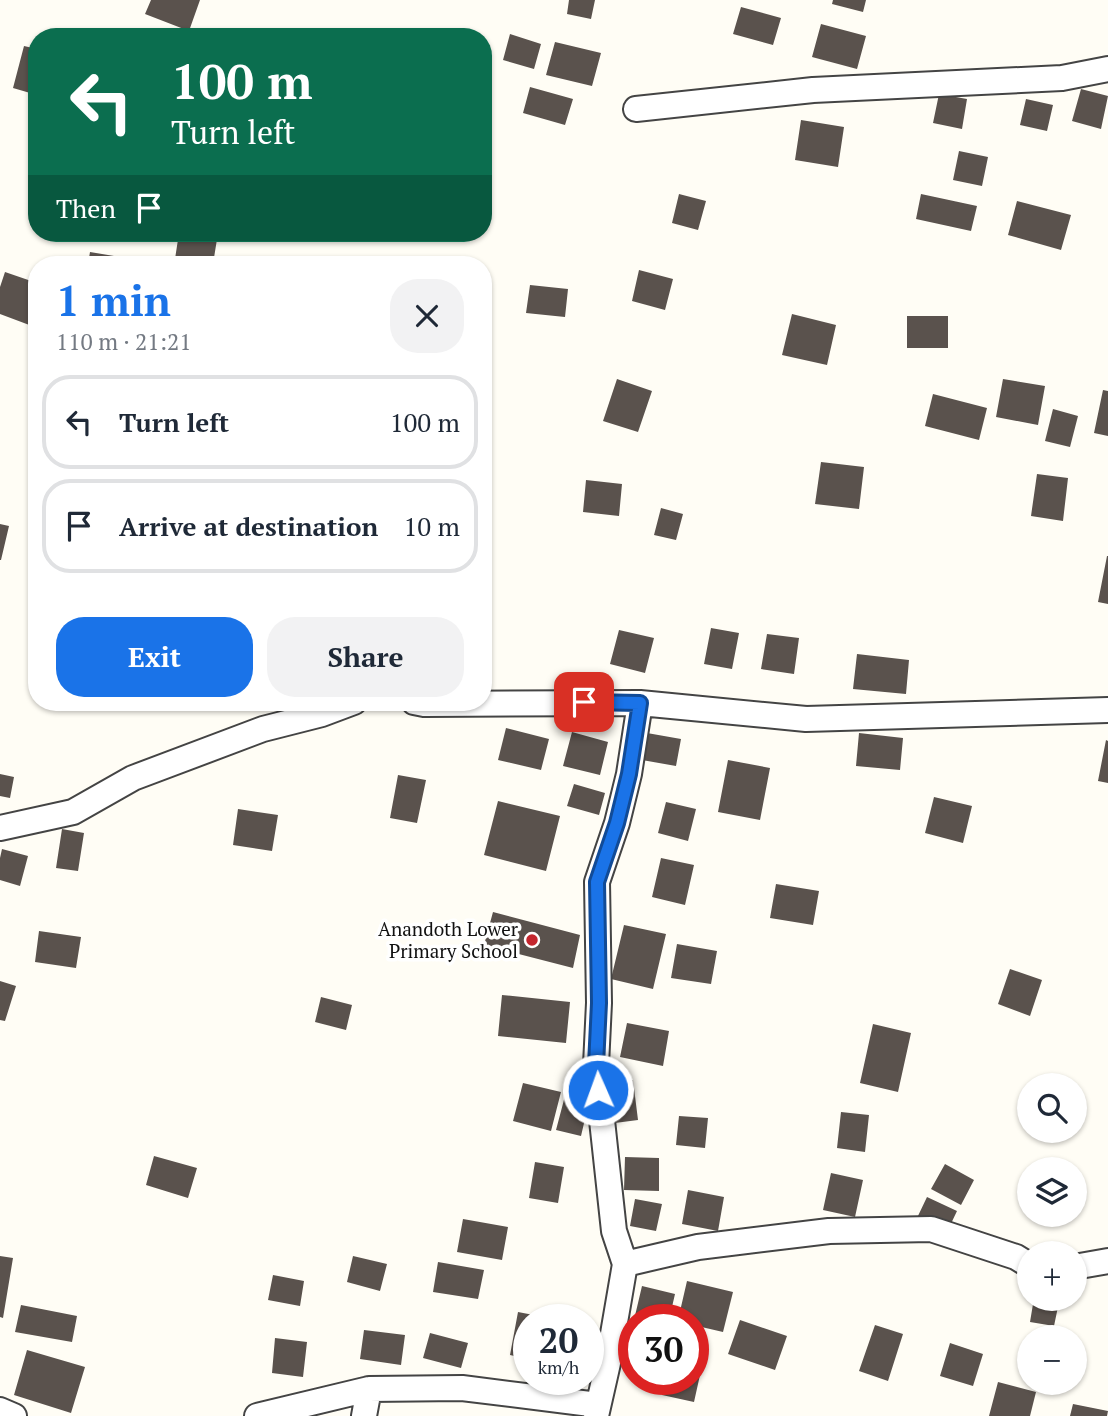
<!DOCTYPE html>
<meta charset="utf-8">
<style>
:root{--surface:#fff;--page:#f2f2f3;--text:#1f2937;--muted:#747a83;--line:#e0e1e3;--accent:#1a73e8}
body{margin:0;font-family:"PT Serif",serif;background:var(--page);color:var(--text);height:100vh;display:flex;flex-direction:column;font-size:26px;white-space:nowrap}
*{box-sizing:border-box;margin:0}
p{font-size:23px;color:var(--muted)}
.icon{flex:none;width:38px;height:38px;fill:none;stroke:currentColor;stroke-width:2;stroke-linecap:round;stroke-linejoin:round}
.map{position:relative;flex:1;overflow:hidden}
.drawer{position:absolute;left:28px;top:256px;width:464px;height:455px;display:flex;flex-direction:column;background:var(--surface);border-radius:28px;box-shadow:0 2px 5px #0004}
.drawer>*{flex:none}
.top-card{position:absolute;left:28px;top:28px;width:464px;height:214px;border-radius:28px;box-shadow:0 2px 5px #0004;background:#0b6e4f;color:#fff;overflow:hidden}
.buttons{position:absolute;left:1017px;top:1073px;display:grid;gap:14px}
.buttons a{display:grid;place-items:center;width:70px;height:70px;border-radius:50%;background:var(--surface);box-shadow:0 2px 5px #0004;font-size:35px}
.speed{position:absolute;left:513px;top:1304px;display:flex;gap:14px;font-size:35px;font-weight:700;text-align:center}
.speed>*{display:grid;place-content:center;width:91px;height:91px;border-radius:50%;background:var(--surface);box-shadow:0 2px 5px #0004;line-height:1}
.speed small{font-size:18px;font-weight:400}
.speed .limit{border:10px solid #d22;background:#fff;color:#111}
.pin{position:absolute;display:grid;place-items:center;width:60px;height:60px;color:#fff;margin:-30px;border-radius:14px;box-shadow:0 4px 10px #0006}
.me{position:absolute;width:77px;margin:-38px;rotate:358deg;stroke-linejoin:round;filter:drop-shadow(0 0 5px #0008)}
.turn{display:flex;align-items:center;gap:24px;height:147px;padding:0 28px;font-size:32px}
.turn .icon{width:91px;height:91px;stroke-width:2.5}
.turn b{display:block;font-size:49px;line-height:60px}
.then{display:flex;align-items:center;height:66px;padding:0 28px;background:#0003;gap:14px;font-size:26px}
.round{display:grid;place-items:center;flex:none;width:74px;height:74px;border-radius:28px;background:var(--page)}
.headline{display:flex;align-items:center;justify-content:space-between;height:119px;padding:0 28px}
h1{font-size:42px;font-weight:600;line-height:52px;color:var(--accent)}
.action{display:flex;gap:14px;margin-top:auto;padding:14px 28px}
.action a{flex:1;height:80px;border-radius:28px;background:var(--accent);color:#fff;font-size:28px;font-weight:600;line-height:80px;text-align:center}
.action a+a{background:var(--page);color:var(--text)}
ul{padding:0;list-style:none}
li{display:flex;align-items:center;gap:21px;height:94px;margin:0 14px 10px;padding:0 14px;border:4px solid var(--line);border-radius:28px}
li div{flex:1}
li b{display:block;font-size:26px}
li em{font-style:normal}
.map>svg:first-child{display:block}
.building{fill:#5a524d}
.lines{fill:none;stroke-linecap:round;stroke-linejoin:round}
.minor-casing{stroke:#444;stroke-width:28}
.minor{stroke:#fff;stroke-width:24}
.route-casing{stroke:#114b97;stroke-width:18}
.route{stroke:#1a73e8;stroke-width:12}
.poi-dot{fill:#c4262e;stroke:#fff;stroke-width:2.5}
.labels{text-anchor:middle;stroke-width:7;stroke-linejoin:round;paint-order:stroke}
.poi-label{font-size:19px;fill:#111;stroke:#fff;text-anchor:end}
</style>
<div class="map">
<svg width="1108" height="1416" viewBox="0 0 1108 1416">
<rect width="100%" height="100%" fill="#fffdf5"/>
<path class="building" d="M151,0H200L189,31L145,14Z
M569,0H595L591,19L567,14Z
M833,0H866L863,12L832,4Z
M741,7L781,18L773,45L733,34Z
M821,24L866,36L857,69L812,57Z
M510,34L541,44L534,69L503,60Z
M555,42L601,53L592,86L546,75Z
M24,46L37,49V95L13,88Z
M530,87L573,99L565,125L523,113Z
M1081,89L1108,96L1101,129L1072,121Z
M939,94L967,99L962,129L933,123Z
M1026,99L1053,105L1047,131L1020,125Z
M801,120L844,127L838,167L795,160Z
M959,151L988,157L982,186L953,180Z
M679,194L706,201L698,230L672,223Z
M921,194L977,206L971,231L916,219Z
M1017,201L1071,215L1061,250L1008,235Z
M179,233H218L213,264L175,259Z
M90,252L132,259L131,264H88Z
M639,270L673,279L665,310L632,301Z
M5,272L37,283V313L32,326L0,314V287Z
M530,285L568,289L565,317L526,313Z
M792,314L836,325L827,365L782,355Z
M907,316H948V348H907Z
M617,379L652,391L638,432L603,421Z
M1003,379L1045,386L1038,425L996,417Z
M1103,390L1108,391V436L1094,433Z
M933,394L987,408L979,440L925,426Z
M1053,409L1078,416L1070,447L1045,441Z
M821,462L864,467L859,509L815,504Z
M1037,474L1068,478L1063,521L1031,516Z
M586,480L622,484L619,516L583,512Z
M661,508L683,514L676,540L654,535Z
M0,524L9,526L1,560H0Z
M1107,556H1108V604L1098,602Z
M711,628L739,633L732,669L704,664Z
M619,630L654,638L645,673L610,664Z
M767,634L799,638L794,674L761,669Z
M857,654L909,660L906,694L853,689Z
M506,728L549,739L541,770L498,760Z
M572,732L608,742L600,775L563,766Z
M647,733L681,739L676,766L642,760Z
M859,733L903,738L900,770L856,766Z
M1106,740L1108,741V783L1098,781Z
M728,760L770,768L760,820L718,812Z
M0,774L14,777L10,798L0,796Z
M398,775L426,780L417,823L390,818Z
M574,784L605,793L599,815L567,806Z
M934,797L972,806L963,843L925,833Z
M498,801L560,816L546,871L484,855Z
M666,802L696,809L688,841L658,833Z
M238,809L278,815L272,851L233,845Z
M62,829L84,833L78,871L56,868Z
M2,849L28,856L20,886L0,880V858Z
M661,858L694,865L685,905L652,897Z
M776,884L819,891L813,925L770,918Z
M493,912L580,935L573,968L484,945Z
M624,925L666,934L653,989L611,979Z
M39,931L81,937L76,968L35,962Z
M677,944L717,951L711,984L671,978Z
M1010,969L1042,980L1030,1016L998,1004Z
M0,981L16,986L5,1021L0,1020Z
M502,995L570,1002L566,1043L498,1036Z
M321,997L352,1005L346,1030L315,1022Z
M627,1023L669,1031L663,1066L620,1057Z
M873,1024L911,1033L898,1092L860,1083Z
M633,1080L638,1120L607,1124L603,1084Z
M523,1083L561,1092L551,1131L513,1121Z
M565,1096L589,1102L581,1136L556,1130Z
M841,1112L869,1115L865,1152L837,1148Z
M679,1116L708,1118L705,1148L676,1145Z
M154,1156L197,1168L188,1198L146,1185Z
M625,1157L659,1158V1191L624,1190Z
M535,1162L564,1167L558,1203L529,1198Z
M945,1164L974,1180L961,1205L931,1189Z
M831,1173L863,1180L855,1217L823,1210Z
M688,1190L724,1197L718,1231L682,1224Z
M927,1197L957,1211L947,1232L917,1218Z
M635,1199L662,1204L656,1231L630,1226Z
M463,1219L508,1227L502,1260L457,1252Z
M0,1256L13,1258L3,1318L0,1317Z
M353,1256L387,1264L380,1291L347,1282Z
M438,1262L484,1270L478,1299L433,1292Z
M273,1275L304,1281L300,1306L268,1300Z
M687,1281L733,1292L723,1332L693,1325V1320H678Z
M642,1286L675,1294L669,1320H634Z
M1034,1298L1059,1302L1054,1326L1030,1322Z
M21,1305L77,1316L72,1342L15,1332Z
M518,1312L549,1318L528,1320V1359L510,1355Z
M740,1320L787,1336L775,1370L728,1354Z
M875,1325L903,1334L888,1381L859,1371Z
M364,1330L405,1335L401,1365L360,1359Z
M430,1333L468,1343L461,1368L423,1358Z
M275,1338L307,1342L303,1377L272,1373Z
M950,1343L983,1354L973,1386L940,1376Z
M27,1350L85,1367L71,1413L14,1395Z
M693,1373L700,1375L694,1402L662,1395L665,1379H693Z
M998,1382L1036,1392L1030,1416H989Z
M1073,1404L1108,1411L1107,1416H1070Z"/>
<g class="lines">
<defs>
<path id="minor" d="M636,109L813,90L1062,78L1108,69
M414,702L424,704L640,703L806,719L1108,710
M0,828L73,812L133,778L263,729L322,714L354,702
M625,1264L698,1247L829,1231L931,1229L1016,1257L1029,1265
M1074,1267L1108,1261
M0,1410L14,1416
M257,1416L369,1389
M364,1416L369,1389L462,1388L598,1405
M596,1416L608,1363L625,1264L614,1231L596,1065L599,1003L597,882L617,823L629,774L640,703"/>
</defs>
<use href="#minor" class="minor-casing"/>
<use href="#minor" class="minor"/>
</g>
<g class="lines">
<defs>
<path id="route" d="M584,702L640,703L629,774L617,823L597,882L599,1003L596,1065L598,1090"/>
</defs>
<use href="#route" class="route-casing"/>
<use href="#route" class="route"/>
</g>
<circle class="poi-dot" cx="532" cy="940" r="7"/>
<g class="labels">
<g class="poi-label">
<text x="518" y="936">Anandoth Lower<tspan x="518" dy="22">Primary School</tspan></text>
</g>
</g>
</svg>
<div class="buttons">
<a><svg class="icon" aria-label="search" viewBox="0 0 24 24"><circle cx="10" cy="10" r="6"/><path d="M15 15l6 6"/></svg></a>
<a><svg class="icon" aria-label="layers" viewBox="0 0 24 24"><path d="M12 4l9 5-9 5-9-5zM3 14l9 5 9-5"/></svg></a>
<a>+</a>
<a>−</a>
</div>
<div class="speed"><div>20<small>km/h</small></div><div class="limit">30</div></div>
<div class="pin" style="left:584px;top:702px;background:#d93025"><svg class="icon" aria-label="arrive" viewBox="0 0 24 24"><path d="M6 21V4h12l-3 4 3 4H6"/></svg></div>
<svg class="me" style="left:598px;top:1090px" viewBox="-20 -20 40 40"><circle r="17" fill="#1a73e8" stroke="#fff" stroke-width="3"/><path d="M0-11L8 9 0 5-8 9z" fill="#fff"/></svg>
<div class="top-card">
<div class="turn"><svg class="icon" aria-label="left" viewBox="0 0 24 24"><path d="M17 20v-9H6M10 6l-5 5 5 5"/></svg><div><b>100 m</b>Turn left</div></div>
<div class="then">Then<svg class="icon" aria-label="arrive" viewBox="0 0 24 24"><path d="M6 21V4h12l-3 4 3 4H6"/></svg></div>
</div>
<section class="drawer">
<div class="headline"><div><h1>1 min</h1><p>110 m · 21:21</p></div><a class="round"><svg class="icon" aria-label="close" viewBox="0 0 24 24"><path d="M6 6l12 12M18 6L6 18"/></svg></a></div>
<ul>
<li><svg class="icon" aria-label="left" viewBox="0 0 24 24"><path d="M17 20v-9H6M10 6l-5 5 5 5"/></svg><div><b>Turn left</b></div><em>100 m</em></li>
<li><svg class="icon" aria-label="arrive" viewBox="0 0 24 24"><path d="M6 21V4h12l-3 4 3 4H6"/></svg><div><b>Arrive at destination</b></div><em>10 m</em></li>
</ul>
<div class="action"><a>Exit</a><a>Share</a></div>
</section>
</div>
